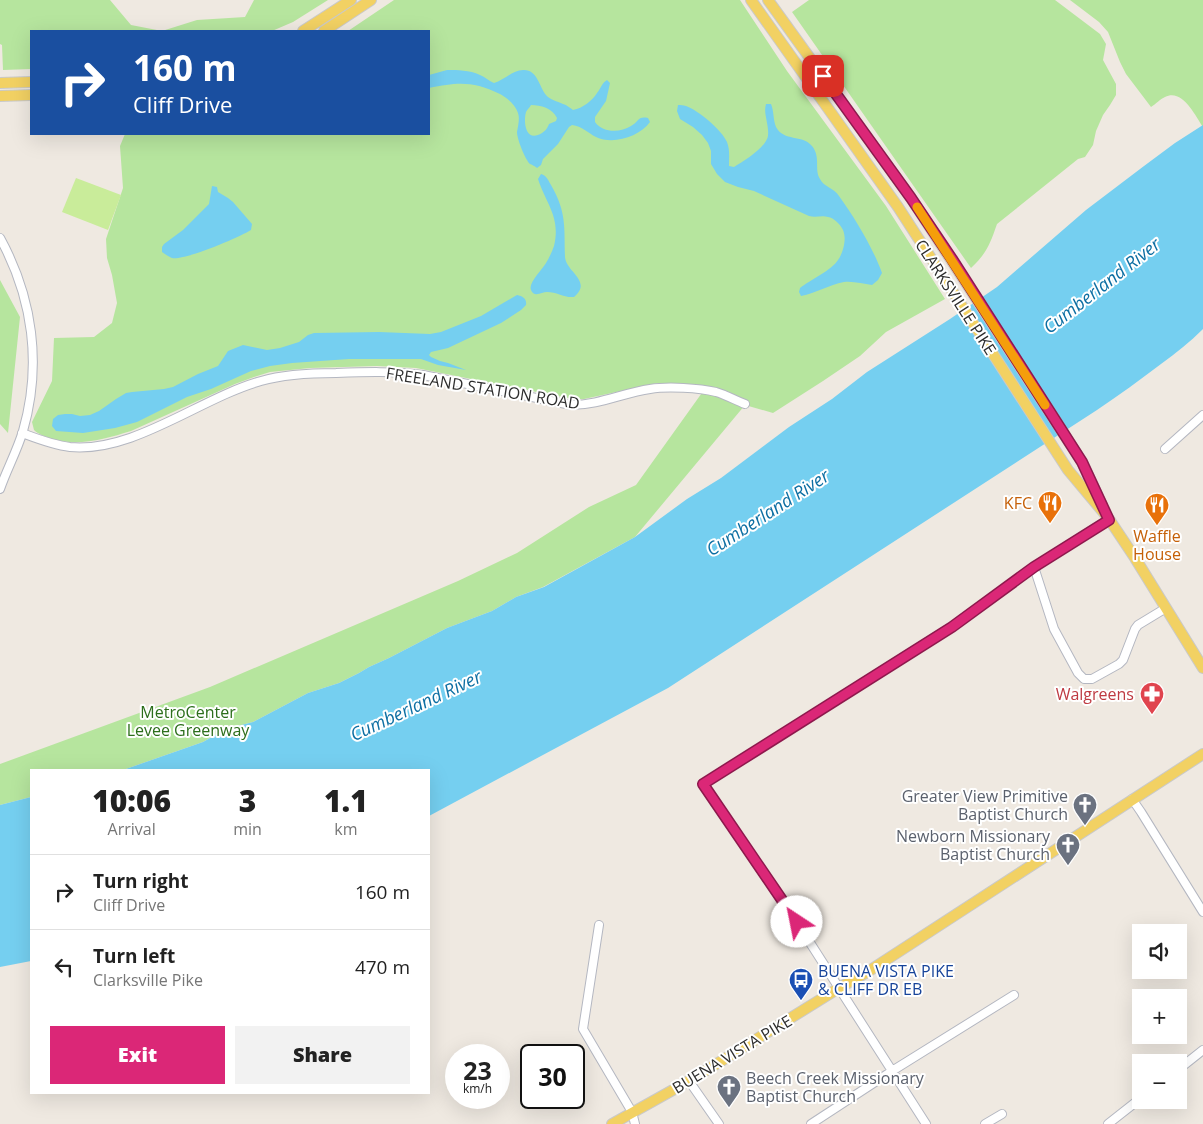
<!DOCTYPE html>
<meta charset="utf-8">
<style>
:root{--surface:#fff;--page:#f2f2f2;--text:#222;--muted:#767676;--line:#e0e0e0;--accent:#db2777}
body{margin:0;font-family:"Open Sans",sans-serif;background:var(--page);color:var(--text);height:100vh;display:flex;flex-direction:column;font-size:19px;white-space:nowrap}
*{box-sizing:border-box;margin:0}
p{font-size:16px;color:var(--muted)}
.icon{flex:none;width:28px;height:28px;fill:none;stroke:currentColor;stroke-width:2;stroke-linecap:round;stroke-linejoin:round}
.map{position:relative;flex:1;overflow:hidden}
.details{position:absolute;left:30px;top:769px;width:400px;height:325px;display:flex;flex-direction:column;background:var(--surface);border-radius:0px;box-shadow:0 5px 20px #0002}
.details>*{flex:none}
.top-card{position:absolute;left:30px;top:30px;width:400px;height:105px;border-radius:0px;box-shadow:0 5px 20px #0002;background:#1a4fa0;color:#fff;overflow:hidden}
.controls{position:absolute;left:1132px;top:924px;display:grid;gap:10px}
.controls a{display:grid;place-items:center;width:55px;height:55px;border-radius:0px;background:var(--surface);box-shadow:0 5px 20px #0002;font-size:25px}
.speed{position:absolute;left:445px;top:1044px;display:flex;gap:10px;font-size:25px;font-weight:700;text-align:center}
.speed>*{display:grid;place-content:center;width:65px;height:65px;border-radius:50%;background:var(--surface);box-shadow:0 5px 20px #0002;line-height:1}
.speed small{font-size:12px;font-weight:400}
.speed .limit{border:2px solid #111;border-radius:8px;background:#fff;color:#111}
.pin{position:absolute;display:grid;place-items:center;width:42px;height:42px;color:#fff;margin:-21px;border-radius:10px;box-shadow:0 2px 8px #0006}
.me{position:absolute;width:55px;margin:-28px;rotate:326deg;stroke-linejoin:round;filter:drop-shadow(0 0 4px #0008)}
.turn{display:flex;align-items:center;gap:18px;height:105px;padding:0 20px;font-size:22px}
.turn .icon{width:65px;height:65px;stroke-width:2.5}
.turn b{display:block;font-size:35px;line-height:42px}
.eta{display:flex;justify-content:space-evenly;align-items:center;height:85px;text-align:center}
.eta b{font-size:30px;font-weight:800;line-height:35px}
.action{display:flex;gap:10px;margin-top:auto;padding:10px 20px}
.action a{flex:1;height:58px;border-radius:0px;background:var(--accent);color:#fff;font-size:20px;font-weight:800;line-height:58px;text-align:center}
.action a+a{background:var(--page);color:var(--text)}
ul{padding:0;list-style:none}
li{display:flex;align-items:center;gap:15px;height:75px;padding:0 20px;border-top:1px solid var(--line)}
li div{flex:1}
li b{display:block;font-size:19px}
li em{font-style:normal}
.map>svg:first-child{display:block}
.green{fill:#b6e59e}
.pitch{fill:#c9ec9a}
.water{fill:#75cff0;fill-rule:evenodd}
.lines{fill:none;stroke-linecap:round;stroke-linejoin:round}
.minor-casing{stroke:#b4b7c1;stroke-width:10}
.major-casing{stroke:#c9c9c9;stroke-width:12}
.minor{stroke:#fff;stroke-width:8}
.major{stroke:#f2d163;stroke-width:10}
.route-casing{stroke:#8e194d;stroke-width:12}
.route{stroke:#db2777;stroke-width:9}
.slow{stroke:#f59e0b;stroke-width:9}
.labels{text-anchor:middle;stroke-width:4;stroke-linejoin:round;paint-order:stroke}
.street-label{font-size:16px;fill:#2e2e2e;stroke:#fff}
.food-label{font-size:16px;fill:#c56008;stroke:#fff;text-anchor:end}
.health-label{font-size:16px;fill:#be3a42;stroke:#fff;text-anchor:end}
.park-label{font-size:16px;fill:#2c6e1b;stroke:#fff}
.worship-label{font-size:16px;fill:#5b616d;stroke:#fff;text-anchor:end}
.transit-label{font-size:16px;fill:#164399;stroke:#fff;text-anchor:start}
.water-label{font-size:18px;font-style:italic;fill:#0d6fa3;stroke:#fff}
</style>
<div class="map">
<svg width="1203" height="1124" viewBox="0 0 1203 1124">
<rect width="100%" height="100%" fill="#efe9e1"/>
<path class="green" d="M0,0H110L131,25L162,31L197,20L245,17L254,0H328L293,22L272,31H31V69L3,70L2,45L0,44Z
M394,0H740L787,71L886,206L945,299L886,332L860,356L823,381L773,413L745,405L635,537L543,587L516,597L492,611L447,628L389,658L369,667L359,673L339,683L308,693L253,722L226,729L203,742L123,770H31V797L0,805V764L210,687L458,581L517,553L589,507L636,485L704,390L658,383L584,399H572L416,368L377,366L310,368L270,372L254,377L235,384L131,431C105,439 78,447 52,439C45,436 39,435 34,430L32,422L52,381L54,338L94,337L112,323L117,303L112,275L107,258L106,239L123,188L120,146L125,134H429V31H348Z
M809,0H1055L1100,34L1106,44L1103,60L1116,84V95L1110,105L1103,115L1096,131L1093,145L1085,157L1078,159L997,224C990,244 987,253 971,268L792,12Z
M1070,0H1203V127C1195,115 1182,88 1165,97C1160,99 1156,104 1151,107L1126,74L1120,62L1108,32L1099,22Z
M0,280L20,317L8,433L0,424Z"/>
<path class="pitch" d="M76,178L121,195L108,230L62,212Z"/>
<path class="water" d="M447,70C458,70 469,70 480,75C485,77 489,81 494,83C504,80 513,70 523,70C537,69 539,86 546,95C550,100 557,101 563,104C567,105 570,108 573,110C583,108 592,101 597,93C601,88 602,83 607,80L610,83L606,101L595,117V122C603,133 620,133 631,126C639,122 637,116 648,118L650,122C639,137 613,145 596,137C588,133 582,126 572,125L569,127L558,144L543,159L541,165L537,168C536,167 531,164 530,164C525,159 517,139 517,132C518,126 520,119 518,113C515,104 507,98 500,94C473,81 458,82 429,88V75ZM531,105C541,105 552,108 557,118L556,121L549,124C547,129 546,130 542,133C526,143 523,123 526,112C527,110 530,107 531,105Z
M766,104H771C774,111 773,120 776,127C784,142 802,134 812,146C821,157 814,169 820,179C824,187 834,188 839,196C855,218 873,248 882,273L878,280L872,285C863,284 854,281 844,282C829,285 816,293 801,296L799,292L800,288C810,280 832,270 838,260C841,256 843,250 844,245C845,240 845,235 843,230C840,224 834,218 828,217C822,215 816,218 809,216L754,191L738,187L725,182L717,174L711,164V151L708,143L702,135L693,127L680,119L677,111L678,105C681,105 683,105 686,106C698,110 722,130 727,142C730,150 729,157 729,166L734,167C744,161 762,150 767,139C769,135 768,128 767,123C766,116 764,111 766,104Z
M1203,125V329C1190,342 1176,353 1161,364C1140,380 1119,395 1097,410L668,688L429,816V770H123L203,742L226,729L253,722L308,693L339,683L359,673L369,667L389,658L447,628L492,611L516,597L544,587L635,537L687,499L721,478L789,427L832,399L867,372L950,319L997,287L1086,210L1144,166L1175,143Z
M541,174C547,176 548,180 551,185C567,213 564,227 565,257C566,272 593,281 574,297C564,298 557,292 547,292C542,292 534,298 531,290C528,283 542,270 546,263C549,258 552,252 554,246C561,217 546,204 538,179Z
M212,186L217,187L218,192L228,198L233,202L252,224L251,230C240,237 184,261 172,258C169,257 165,254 162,252V247L164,244L183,230L209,204Z
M517,295C523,296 527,299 526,305L521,310L501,323L448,348L431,352L429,355L431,357L440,361L448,363L466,370L438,365L421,359H349L292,363L270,366L251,371L211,389L187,397L137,422L115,428L83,433L56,431L52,426L53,419L58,415L65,414H72L80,416L90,415L99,411L116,399L126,393L132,392L164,389L173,387L198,374L218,366L228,351L243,345L267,350L280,348L299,342L308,335L314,333L379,332L430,334L441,332L481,316Z
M31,797V961L0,967V805Z"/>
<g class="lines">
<defs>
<path id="minor" d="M0,238C33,298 42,365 23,431C17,451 7,469 0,489
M22,433C38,439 53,445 70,447C134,453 200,398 261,381C285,374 311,373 336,373C365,372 394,371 423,375L571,405C599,405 623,393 650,389C668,386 699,388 716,392C726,395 735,400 745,404
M1165,449L1203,415
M1034,567L1054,629L1078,673L1084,679H1092L1119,664L1123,660L1135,629L1138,625L1166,608
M1132,799L1141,812L1203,912
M599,925L583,1029L632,1112L635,1124
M1179,1069L1203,1050
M689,1081L719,1124
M811,1124L892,1071L1014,995
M926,1124L807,938L703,784L951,627L1034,567L1109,519
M985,1124L1002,1114
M1108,1124L1141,1098"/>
<path id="major" d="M751,0L898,207L1068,470L1109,519L1135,558L1203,668
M768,0L911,198L1082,462L1102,505
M303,31L351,0
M324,31L371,0
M0,83L31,82
M0,96L31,95
M612,1124L689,1081L839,988L869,971L1203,754"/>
</defs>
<use href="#minor" class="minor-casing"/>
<use href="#major" class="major-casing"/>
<use href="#minor" class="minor"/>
<use href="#major" class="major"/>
</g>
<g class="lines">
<defs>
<path id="route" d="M797,922L703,784L952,627L1034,567L1109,520L1082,462L952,259L911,198L823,76"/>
</defs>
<use href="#route" class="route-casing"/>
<use href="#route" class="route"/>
<path class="slow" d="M917,207L1045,405"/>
</g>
<defs>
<symbol id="restaurant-pin" viewBox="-11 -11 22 30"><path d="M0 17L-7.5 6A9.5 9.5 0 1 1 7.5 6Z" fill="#e8710a" stroke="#fff"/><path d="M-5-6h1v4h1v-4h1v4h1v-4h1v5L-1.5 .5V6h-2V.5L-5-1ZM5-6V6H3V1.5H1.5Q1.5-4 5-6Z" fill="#fff"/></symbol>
<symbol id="pharmacy-pin" viewBox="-11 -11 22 30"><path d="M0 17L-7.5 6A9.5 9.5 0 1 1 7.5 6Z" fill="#e0444e" stroke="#fff"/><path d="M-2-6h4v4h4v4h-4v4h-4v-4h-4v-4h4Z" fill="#fff"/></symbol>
<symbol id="church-pin" viewBox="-11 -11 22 30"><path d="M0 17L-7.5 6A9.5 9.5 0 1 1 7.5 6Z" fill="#6b7280" stroke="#fff"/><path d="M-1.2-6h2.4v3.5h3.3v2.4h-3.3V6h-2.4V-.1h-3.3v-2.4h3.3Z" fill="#fff"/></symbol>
<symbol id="bus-pin" viewBox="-11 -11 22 30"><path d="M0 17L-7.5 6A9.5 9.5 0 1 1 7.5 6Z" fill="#1a4fb4" stroke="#fff"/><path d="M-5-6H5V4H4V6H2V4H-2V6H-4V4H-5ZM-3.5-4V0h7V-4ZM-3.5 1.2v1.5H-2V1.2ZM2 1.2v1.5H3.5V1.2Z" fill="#fff"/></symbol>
</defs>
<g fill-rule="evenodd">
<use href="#restaurant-pin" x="1036" y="489" width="28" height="38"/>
<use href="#restaurant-pin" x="1143" y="491" width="28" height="38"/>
<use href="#pharmacy-pin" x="1138" y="680" width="28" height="38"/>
<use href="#church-pin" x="1071" y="791" width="28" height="38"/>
<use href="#church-pin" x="1054" y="831" width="28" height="38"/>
<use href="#bus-pin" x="787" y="966" width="28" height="38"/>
<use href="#church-pin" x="715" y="1073" width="28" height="38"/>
</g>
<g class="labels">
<g class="street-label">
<text transform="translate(956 297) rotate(57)" y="6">CLARKSVILLE PIKE</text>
<text transform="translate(483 388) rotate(9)" y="6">FREELAND STATION ROAD</text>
<text transform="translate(732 1054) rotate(-31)" y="6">BUENA VISTA PIKE</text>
</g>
<g class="food-label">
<text x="1032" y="509">KFC</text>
<text x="1157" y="542" text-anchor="middle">Waffle<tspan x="1157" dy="18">House</tspan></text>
</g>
<g class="health-label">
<text x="1134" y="700">Walgreens</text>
</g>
<g class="park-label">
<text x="188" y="718">MetroCenter<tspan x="188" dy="18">Levee Greenway</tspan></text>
</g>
<g class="worship-label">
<text x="1068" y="802">Greater View Primitive<tspan x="1068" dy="18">Baptist Church</tspan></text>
<text x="1050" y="842">Newborn Missionary<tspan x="1050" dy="18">Baptist Church</tspan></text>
<text x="746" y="1084" text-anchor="start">Beech Creek Missionary<tspan x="746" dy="18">Baptist Church</tspan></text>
</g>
<g class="transit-label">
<text x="818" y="977">BUENA VISTA PIKE<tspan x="818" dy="18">&amp; CLIFF DR EB</tspan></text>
</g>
<g class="water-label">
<text transform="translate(1102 286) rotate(-38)" y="6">Cumberland River</text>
<text transform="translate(768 513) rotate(-33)" y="6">Cumberland River</text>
<text transform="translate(416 706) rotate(-25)" y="6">Cumberland River</text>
</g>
</g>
</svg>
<div class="controls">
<a><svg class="icon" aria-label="sound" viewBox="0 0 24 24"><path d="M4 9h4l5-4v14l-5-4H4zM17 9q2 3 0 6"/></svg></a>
<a>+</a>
<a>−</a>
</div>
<div class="speed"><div>23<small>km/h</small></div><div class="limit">30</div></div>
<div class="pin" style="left:823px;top:76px;background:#d93025"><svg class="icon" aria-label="arrive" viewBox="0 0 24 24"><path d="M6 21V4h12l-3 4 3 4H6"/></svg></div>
<svg class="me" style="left:797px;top:922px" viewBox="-20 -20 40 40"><circle r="19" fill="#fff"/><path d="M0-13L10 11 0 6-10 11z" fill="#db2777"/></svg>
<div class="top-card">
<div class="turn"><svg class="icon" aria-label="right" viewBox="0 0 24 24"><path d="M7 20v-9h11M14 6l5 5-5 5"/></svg><div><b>160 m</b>Cliff Drive</div></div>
</div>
<section class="details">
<div class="eta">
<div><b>10:06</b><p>Arrival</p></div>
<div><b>3</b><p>min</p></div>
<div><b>1.1</b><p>km</p></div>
</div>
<ul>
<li><svg class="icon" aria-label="right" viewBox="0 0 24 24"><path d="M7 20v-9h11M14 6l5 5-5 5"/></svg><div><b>Turn right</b><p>Cliff Drive</p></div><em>160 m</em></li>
<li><svg class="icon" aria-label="left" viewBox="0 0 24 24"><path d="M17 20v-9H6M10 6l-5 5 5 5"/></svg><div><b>Turn left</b><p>Clarksville Pike</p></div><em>470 m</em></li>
</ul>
<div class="action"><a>Exit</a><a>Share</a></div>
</section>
</div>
